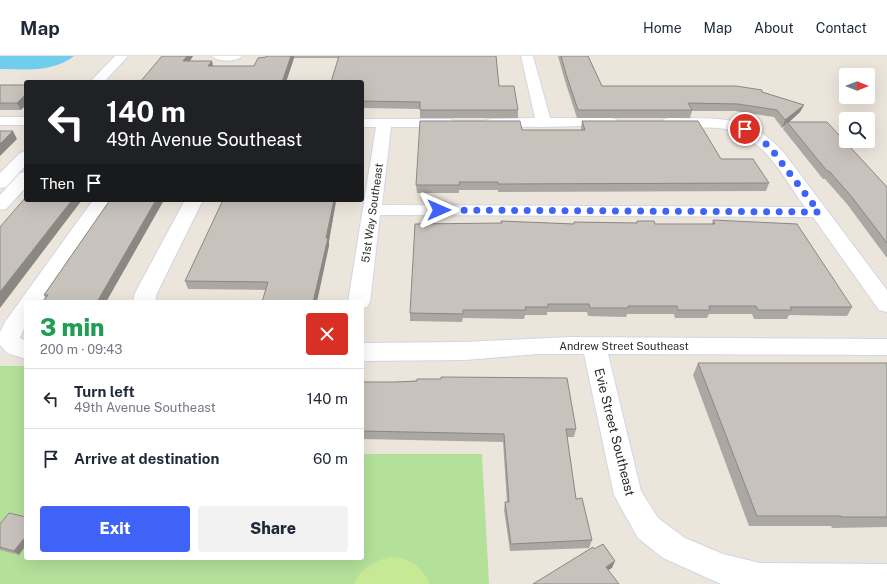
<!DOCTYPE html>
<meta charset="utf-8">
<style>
:root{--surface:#fff;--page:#f2f2f3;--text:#1f2937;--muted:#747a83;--line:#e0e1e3;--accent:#3f63f6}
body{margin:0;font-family:"Public Sans",sans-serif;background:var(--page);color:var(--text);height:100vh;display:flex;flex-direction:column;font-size:15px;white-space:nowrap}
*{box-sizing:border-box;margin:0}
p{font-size:13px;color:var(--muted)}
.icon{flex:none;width:22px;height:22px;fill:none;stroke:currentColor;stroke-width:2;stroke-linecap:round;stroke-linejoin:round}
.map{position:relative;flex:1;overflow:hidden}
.sheet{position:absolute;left:24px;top:244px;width:340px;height:260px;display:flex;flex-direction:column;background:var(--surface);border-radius:4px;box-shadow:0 4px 16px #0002}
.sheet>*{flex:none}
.banner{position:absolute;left:24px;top:24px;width:340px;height:122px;border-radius:4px;box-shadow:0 4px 16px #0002;background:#202124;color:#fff;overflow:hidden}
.needle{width:26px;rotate:90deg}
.controls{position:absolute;left:839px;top:12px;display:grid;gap:8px}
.controls a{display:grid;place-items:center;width:36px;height:36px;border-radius:4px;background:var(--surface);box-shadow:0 4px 16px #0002;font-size:20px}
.pin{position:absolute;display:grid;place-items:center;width:34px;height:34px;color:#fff;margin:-17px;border:2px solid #fff;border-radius:50%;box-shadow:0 1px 4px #0007}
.me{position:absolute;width:44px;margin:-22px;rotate:90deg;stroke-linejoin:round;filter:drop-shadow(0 0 3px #0008)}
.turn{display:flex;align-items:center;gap:14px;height:84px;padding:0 16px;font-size:18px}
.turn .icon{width:52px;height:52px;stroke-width:2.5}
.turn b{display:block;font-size:28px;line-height:34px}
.then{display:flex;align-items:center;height:38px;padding:0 16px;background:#0003;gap:8px;font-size:15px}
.round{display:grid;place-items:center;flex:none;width:42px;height:42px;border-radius:4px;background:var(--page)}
.summary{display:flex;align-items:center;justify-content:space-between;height:68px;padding:0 16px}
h1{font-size:24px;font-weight:800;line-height:30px;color:#1e9e55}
.primary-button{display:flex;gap:8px;margin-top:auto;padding:8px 16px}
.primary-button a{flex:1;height:46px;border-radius:4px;background:var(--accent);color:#fff;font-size:16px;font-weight:800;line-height:46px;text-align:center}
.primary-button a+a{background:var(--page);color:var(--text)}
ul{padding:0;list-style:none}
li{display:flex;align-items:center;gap:12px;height:60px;padding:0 16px;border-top:1px solid var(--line)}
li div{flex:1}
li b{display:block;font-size:15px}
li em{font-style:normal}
header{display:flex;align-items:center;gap:24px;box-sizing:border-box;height:56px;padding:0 20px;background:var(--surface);border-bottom:1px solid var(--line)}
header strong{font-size:19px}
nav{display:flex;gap:22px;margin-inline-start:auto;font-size:14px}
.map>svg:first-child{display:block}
.green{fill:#b3e19a}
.pitch{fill:#c6e996}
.water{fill:#71cdec}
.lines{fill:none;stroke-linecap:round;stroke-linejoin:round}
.minor-casing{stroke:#d2d5e3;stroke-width:2}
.minor{fill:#fff;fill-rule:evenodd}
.wall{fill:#aba7a2}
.shaded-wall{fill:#8b8884}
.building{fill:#c7c2bc;stroke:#8b8884}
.route{stroke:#3f63f6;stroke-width:7;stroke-dasharray:0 12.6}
.labels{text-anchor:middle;stroke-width:3;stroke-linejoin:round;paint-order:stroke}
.street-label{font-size:11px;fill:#2a2a2a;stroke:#fff}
.near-street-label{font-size:13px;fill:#2a2a2a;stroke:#fff}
</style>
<header>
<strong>Map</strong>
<nav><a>Home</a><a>Map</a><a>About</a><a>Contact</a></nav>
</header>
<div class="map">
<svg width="887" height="528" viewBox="0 0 887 528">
<rect width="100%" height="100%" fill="#ece5dc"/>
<path class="green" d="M0,310H26V502H362V398H482L489,528H0Z"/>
<path class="pitch" d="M390,501C409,502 422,510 430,528H354C360,512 374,505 390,501Z"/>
<path class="water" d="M0,0H74C52,17 26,13 0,13Z"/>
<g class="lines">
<defs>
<path id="minor" d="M115,0H128L104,26H90Z
M212,0H242C238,6 216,6 212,0Z
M521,0H533L550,62H611L616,63L618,66L616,69L544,71L486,70L484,67L486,64L491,63L535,62Z
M0,61H26V69H0Z
M669,62C718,63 749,57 784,97L887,234V256L879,254L813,161L380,159L370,246L367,251L362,252V246H348L376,71H362V63H449L454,64L456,67L454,70L449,71H391L382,149L805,151C781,119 763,77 719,72C701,70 681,74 664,69L662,66L664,63Z
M26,95V109L6,131L0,132V117L20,97Z
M26,116V131L6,153L0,154V139L20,117Z
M93,144H111L41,246H26V268L20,282L26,285V303L7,297L0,289V276L5,266Z
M185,144H203L157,237L155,246H133L135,237Z
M570,281L887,283V299L608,298L641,435L658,462L685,482L723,498L760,507L887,508V528H721L663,502L638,482L614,439L584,298H537L465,304L362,305V287L465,286Z"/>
</defs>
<use href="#minor" class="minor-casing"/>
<use href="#minor" class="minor"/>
</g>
<path class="wall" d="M162,0H193L190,5H212L213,10H254L266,1L267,0H496L499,30L518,54V62H420V53L362,52V26L339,2H294L286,26Z
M558,0H588L602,30L762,36L804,49L800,56L789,66L887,131V202L847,148L825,123H823L783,73L785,69L782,72L774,61L735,55H692L690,62H577L565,25Z
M0,29H26L21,54H0Z
M582,65L721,103L769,127L766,135L498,136V134H459V137H417L416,129L522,74H581V72Z
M110,144H164L106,246H43L46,243L44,239Z
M223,144H339V145H336L329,185V190L266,234L188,233L185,225Z
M713,164L852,251L847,260L789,259L787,263H754L752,258H709L707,262H675L674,258H627L626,261L588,260L587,256H547V259H525L524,263L463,262L462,266L410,265V257L501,167V165L574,168V166L636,167L637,165L655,168H712Z
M698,307H887V471L832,472L831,470H749L693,319Z
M441,323L576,373L574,381H567L576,443L592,484L589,492L510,495L504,454L505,446H507L503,386L362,383V326H395Z
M0,468L19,499L0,494Z"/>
<path class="shaded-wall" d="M187,0H193L185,12L183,5Z
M291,0H294V2L286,26H282Z
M212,5L213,12L208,10Z
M26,38V49L21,54L17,47Z
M804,49L800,56L788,67L787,66L785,69L782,72L785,64Z
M13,75L17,83L0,100V88Z
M72,144H82L0,252V236Z
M156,144H164L106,246H97Z
M334,144H336V145L329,185V190L317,246H313Z
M26,480V489L19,499L14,495Z
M615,505L612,512L603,517L606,511Z"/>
<path class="building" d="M162,0H187L183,5H212L208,10H254L258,2L266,1L267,0H291L282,26H140Z
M339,0H496L499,30H514L518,54H420V46L362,45V26H331Z
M561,0H588L602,30H736L762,34V36L804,49L785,64L777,54L738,48L688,47L692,54H578L566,18Z
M0,29H26V38L17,47H0Z
M420,65H520L522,74H585L582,65H698L721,103H753L769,127L498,128V126H459L460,129H416Z
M787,66H827L887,131V187L851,140L829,115H827Z
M0,75H13L0,88Z
M26,141V144H72L0,236V171Z
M110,144H156L97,246H43L48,239H44Z
M223,144H334L326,182H328L313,246H262L268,226L185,225Z
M713,164L797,168L852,251H790L792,254H758L756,250H709L710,254H678L677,250H628V252H590L589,248H548V251H525L526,254H463V258L410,257L415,168L502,167L501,165L574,168V166L637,167V165H654L655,168H715Z
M698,307H887V461H841V460H757Z
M441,321L567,322L576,373H566L576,443L582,442L592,484L511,488L505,446H509L504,378L362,375V326H395L417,325V323H441Z
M9,457L26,461V480L14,495L0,491V468Z
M603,488L615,505L606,511L619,528H533L593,491L594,493Z"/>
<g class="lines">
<path class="route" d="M439,154L819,156L772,94L762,84L745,73"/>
</g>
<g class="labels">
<g class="street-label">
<text transform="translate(372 157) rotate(-82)" y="4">51st Way Southeast</text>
<text x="624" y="294">Andrew Street Southeast</text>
</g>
<g class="near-street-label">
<text transform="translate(615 376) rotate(76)" y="5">Evie Street Southeast</text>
</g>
</g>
</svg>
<div class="controls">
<a><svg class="needle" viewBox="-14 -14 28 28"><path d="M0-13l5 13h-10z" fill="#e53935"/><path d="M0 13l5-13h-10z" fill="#747a83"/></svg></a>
<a><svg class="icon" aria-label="search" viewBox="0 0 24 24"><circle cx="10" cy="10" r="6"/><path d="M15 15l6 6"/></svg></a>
</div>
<div class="pin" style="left:745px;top:73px;background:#d93025"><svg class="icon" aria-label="arrive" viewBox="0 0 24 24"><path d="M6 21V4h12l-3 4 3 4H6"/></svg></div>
<svg class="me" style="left:439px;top:154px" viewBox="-20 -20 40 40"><path d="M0-17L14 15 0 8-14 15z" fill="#3f63f6" stroke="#fff" stroke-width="4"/></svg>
<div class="banner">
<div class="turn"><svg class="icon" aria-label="left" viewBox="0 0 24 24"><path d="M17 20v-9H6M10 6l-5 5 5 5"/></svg><div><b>140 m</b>49th Avenue Southeast</div></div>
<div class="then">Then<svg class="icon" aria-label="arrive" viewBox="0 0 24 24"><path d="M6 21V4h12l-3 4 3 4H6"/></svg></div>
</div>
<section class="sheet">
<div class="summary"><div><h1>3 min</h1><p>200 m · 09:43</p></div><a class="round" style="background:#d93025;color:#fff"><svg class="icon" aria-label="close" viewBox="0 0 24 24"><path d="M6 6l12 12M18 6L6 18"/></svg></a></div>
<ul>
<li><svg class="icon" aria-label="left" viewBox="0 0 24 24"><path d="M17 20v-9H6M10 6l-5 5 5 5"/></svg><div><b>Turn left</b><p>49th Avenue Southeast</p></div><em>140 m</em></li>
<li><svg class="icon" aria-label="arrive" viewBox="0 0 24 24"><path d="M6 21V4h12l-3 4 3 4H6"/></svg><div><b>Arrive at destination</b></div><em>60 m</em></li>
</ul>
<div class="primary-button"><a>Exit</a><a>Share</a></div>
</section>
</div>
